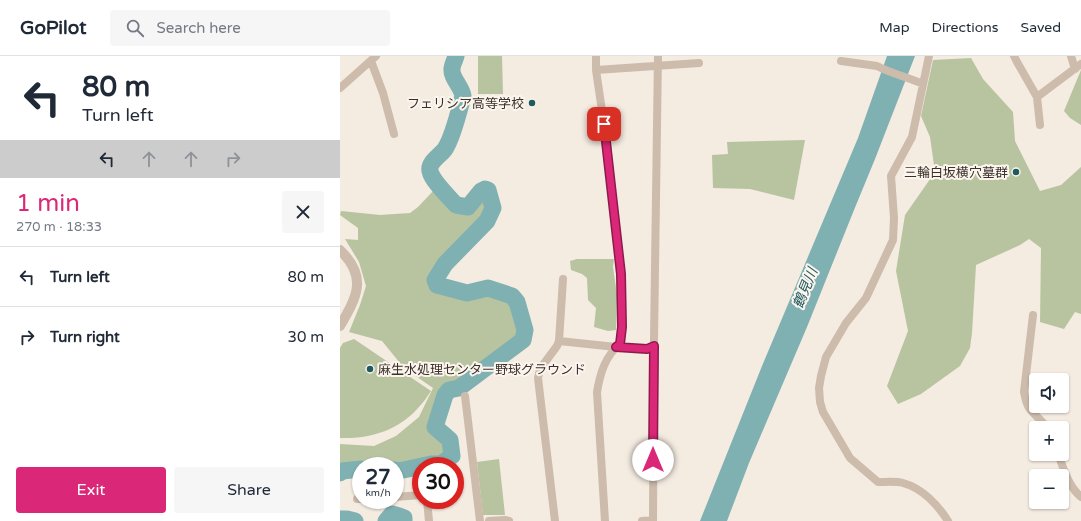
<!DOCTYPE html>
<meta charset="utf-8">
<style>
:root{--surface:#fff;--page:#f6f6f7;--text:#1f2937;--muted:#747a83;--line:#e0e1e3;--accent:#db2777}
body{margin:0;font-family:"Varela Round","Noto Sans JP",sans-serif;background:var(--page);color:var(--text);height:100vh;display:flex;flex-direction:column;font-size:15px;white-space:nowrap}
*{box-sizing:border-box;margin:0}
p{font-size:13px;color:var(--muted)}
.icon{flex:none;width:22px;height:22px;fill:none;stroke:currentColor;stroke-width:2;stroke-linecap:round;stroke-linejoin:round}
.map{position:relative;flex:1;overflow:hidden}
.details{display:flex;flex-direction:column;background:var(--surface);width:340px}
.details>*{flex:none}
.banner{background:#fff;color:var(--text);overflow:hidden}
.tools{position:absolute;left:689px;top:317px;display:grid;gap:8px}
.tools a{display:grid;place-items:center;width:40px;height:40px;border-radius:4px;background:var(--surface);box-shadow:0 1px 3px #0004;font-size:20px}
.speed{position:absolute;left:12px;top:401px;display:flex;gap:8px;font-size:20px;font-weight:700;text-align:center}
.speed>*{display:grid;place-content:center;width:52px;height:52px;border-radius:50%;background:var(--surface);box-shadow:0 1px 3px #0004;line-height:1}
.speed small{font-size:10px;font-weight:400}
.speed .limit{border:6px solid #d22;background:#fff;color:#111}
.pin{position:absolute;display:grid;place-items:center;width:34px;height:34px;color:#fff;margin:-17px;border-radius:8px;box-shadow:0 2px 6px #0006}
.me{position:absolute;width:44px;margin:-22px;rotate:0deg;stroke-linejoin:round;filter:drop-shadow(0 0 3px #0008)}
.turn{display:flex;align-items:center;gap:14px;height:84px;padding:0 16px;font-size:18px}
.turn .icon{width:52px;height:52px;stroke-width:2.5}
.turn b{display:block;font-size:28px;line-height:34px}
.lanes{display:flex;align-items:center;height:38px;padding:0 16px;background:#0003;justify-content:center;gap:20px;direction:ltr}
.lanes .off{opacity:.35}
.round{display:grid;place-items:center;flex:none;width:42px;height:42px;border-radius:4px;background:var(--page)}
.overview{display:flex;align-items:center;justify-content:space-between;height:68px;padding:0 16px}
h1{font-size:24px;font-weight:600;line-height:30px;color:var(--accent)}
.cta{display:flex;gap:8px;margin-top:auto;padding:8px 16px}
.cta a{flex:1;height:46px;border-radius:4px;background:var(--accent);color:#fff;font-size:16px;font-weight:600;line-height:46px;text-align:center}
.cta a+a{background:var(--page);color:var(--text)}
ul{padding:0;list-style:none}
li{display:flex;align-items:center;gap:12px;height:60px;padding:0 16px;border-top:1px solid var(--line)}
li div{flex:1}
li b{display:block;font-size:15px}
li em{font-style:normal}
header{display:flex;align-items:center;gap:24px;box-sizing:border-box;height:56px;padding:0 20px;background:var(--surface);border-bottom:1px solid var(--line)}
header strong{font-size:19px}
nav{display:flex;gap:22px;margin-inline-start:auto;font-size:14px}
.search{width:280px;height:36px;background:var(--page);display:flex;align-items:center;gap:10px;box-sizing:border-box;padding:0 14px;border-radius:4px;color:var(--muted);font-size:15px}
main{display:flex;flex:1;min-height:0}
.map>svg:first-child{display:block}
.green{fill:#b8c4a0}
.water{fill:#7fb0b2}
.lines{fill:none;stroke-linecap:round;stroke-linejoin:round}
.river{stroke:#7fb0b2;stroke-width:17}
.minor{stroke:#cdbbac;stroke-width:8}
.tertiary{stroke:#cdbbac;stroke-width:10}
.route-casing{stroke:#8e194d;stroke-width:10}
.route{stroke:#db2777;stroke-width:7}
.poi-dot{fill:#1f5a5e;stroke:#fbf5ee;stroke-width:1.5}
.labels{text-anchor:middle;stroke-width:4;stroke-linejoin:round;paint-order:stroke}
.poi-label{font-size:13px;fill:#3b302b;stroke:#fbf5ee;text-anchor:end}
.water-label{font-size:14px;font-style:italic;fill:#1f5a5e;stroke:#fbf5ee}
</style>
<header>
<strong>GoPilot</strong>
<div class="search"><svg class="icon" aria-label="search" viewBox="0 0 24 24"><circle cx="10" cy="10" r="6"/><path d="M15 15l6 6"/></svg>Search here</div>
<nav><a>Map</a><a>Directions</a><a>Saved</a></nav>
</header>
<main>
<section class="details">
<div class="banner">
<div class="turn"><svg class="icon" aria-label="left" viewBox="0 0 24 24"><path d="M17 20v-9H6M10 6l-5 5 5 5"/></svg><div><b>80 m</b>Turn left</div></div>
<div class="lanes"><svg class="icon" aria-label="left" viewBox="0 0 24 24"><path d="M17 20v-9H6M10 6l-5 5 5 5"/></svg><svg class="icon off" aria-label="ahead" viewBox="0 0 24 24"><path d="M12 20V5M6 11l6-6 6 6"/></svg><svg class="icon off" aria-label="ahead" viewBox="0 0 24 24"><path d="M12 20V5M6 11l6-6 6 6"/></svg><svg class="icon off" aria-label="right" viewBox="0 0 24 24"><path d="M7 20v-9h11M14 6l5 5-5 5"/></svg></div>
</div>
<div class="overview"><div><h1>1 min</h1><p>270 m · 18:33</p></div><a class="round"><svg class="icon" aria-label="close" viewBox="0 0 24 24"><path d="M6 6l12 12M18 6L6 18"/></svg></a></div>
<ul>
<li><svg class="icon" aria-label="left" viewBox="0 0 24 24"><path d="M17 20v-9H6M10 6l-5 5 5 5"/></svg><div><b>Turn left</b></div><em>80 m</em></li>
<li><svg class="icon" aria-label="right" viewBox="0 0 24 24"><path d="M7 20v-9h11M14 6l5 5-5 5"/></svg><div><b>Turn right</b></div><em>30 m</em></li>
</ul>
<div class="cta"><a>Exit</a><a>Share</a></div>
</section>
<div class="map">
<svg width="741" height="465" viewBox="0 0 741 465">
<rect width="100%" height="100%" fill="#f4ebe1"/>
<path class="green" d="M138,0H162L163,38H138Z
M631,2L643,23L673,56L675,85L700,135L721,129L741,111V258L735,256L724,273L700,266L701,192L689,183L680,189L636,209L632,277L630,292L620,310L581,338L558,348L547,330L568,275L556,215L565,159L595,116L590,81L581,60L593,4Z
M741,14V69L730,62L724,55Z
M465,84L454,144L410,133L373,132L372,99L388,98L387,86Z
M94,134L110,151L123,157L135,152L139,143L144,138C155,155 146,169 127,173C128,201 107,200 94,216C92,218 91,220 90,222C89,224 90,229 90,231L100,237L115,242H139L153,240L167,243L173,247L178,261L181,282L171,297L158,308L132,319L125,320L120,328L107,330L104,345L94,374L106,383L107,396L98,401L75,406L60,411L40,408L21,410V411L0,415V388L34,390L56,380L79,361L93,332L64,312L42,285L9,276L20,249L26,230L19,206L5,183L18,184V172L0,159L1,155L40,159L70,157L78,151Z
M237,203H274L273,211L277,239L276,274L268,275L254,271L256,252L248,244L247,222L242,218L231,214L230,205Z
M14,283L91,335C87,341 83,347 78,352C58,375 29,383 0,382V292L3,287Z
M159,403L165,459H143L137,406Z"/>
<path class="water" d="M547,0H575L535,103L514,154L467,271L409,407L387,465H360L422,310L518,82Z"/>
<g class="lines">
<path class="river" d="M55,414L59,415L91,408H101L112,400L110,384L95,371L105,339L109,334L119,332L183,284L185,274L177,246L172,240L148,232L127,237L97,229L95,224L105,208L147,165L153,152L148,134L145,133L141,135L128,151L116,149C109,141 92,125 90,115C88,106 100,100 105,93C113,81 119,55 123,40C122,31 111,22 112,13C112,9 115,4 116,0
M0,417L2,415L21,413
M0,463H7L15,465
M46,465L52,458L59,460L64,462V465"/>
<path class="minor" d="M256,0V14L266,82L281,218L282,271L280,288C265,300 260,318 257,336L265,465
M589,0L572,81L551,120L554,162L553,184L526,242L506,267L486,301L481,320L479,332L480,346L483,356L510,402L538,426C546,426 556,425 563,427C582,432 598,449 608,465
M674,0L677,6L697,41L700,69
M731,0L735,13
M31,5L43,37L54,78
M501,5L537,10C552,18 568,21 583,28
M256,14L359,7
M0,32L36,0
M697,41L741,8
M693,259L684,336C685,341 686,347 689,352C694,359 702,364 707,372
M219,285L276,291L307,293L314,290
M125,340L140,465
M718,398C724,413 728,430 741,441
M55,441L81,439
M17,443H21
M87,444L89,465
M149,465L165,464L169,465
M215,465L198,322L200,313L217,290L219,285L223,223
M302,465L313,464
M313,465L314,284L318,0"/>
<path class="tertiary" d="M0,194C28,221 17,241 0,270"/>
</g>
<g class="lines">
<defs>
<path id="route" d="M264,68L281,218L282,271L280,288L276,291L307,293L314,290L313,404"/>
</defs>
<use href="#route" class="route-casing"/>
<use href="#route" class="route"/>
</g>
<g class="poi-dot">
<circle cx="192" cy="47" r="4"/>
<circle cx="676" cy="116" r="4"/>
<circle cx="30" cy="313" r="4"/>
</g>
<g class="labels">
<g class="poi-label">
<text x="184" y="52">フェリシア高等学校</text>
<text x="668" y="121">三輪白坂横穴墓群</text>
<text x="38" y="318" text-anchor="start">麻生水処理センター野球グラウンド</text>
</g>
<g class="water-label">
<text transform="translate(465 232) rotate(-68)" y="5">鶴見川</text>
</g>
</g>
</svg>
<div class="tools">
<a><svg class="icon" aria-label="sound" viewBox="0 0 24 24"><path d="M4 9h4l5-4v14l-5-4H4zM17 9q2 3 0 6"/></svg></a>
<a>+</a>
<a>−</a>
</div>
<div class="speed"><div>27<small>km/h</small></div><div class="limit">30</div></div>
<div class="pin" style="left:264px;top:68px;background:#d93025"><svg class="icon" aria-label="arrive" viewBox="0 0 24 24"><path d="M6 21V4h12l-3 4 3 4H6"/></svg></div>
<svg class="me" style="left:313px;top:404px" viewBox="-20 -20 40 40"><circle r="19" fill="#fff"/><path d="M0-13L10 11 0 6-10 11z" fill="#db2777"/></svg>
</div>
</main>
